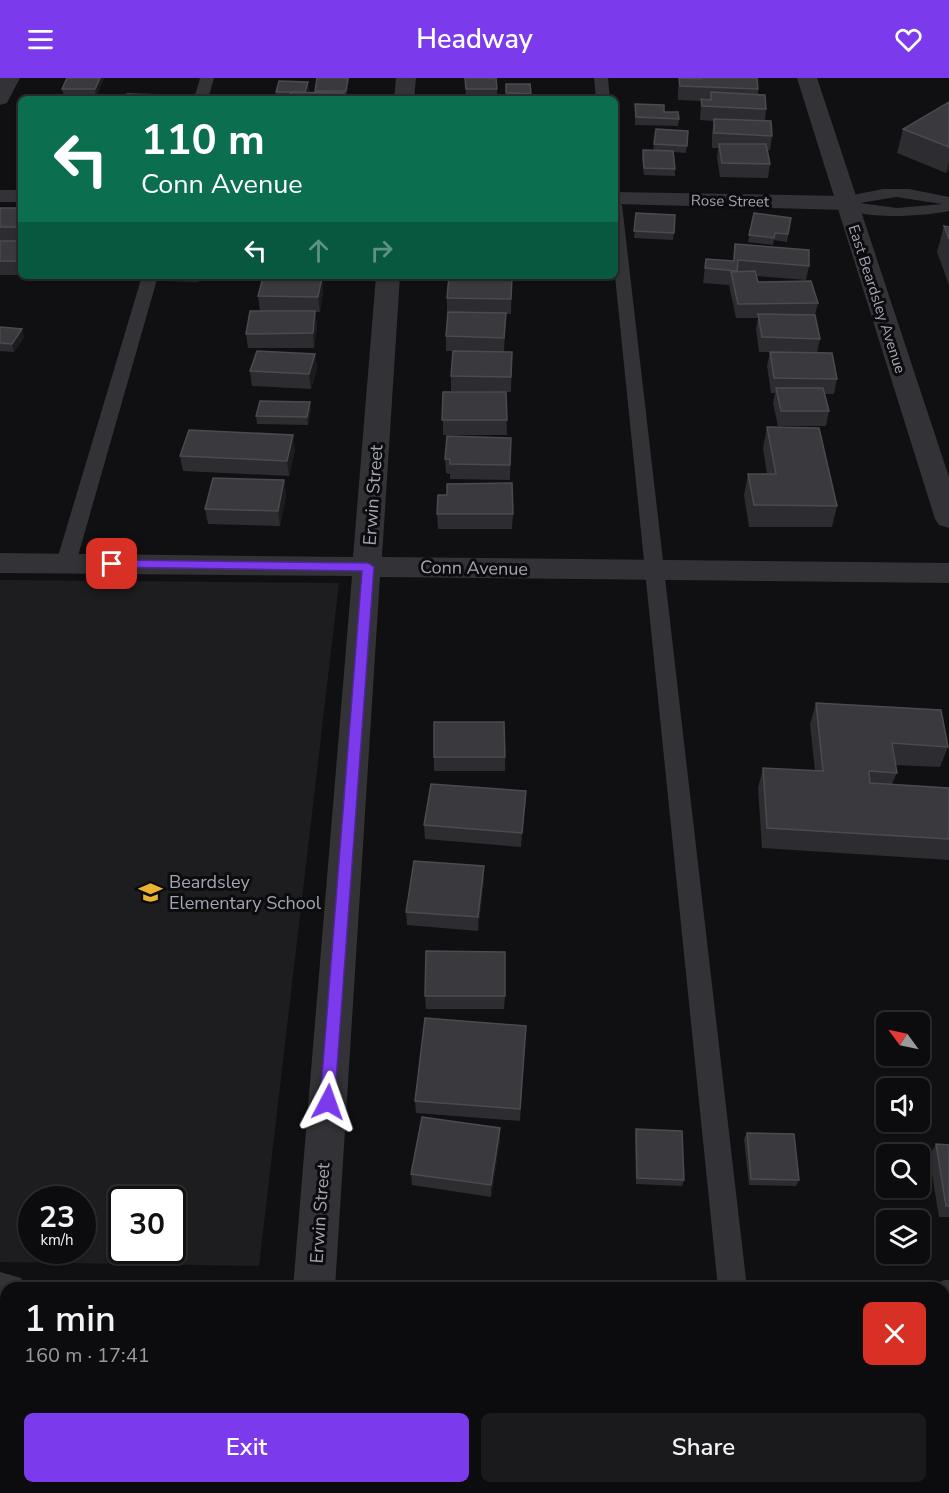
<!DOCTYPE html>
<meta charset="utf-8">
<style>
:root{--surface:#0c0c0e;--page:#1a1a1c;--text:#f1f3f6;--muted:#9a9b9e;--line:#2c2c2e;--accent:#7c3aed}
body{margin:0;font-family:"Nunito Sans",sans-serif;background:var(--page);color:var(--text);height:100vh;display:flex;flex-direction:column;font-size:22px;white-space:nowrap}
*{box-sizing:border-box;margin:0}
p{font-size:20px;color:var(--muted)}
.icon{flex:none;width:33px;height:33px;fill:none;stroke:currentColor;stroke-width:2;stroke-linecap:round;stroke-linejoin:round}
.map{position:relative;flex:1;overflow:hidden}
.panel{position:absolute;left:0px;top:1204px;width:950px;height:212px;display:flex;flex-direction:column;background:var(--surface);border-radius:18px 18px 0 0;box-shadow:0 2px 4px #0004,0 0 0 2px var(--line)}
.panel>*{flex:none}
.banner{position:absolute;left:18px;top:18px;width:600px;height:183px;border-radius:9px;box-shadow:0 2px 4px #0004,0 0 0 2px var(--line);background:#0b6e4f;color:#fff;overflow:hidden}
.needle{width:39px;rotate:303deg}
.buttons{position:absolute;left:876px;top:934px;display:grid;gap:12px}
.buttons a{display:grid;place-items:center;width:54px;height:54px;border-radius:9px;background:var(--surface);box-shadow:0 2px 4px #0004,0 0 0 2px var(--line);font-size:30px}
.speed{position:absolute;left:18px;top:1108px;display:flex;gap:12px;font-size:30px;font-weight:700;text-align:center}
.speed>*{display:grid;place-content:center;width:78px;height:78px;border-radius:50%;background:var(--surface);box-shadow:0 2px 4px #0004,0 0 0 2px var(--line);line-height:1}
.speed small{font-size:15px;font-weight:400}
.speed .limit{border:3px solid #111;border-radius:9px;background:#fff;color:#111}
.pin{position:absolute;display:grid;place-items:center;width:51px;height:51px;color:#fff;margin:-26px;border-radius:12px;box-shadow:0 3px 9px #0006}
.me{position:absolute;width:66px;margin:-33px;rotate:4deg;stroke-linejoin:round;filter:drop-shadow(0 0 4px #0008)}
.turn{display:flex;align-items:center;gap:21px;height:126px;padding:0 24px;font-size:27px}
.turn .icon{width:78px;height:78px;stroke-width:2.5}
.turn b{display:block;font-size:42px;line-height:51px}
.lanes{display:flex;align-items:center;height:57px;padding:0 24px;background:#0003;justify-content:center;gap:30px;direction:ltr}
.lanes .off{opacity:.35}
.round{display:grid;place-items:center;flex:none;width:63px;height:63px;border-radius:9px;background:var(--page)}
.head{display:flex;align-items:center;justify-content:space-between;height:102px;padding:0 24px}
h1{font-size:36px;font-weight:600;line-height:45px}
.primary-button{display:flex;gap:12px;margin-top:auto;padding:12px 24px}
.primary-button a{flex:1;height:69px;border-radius:9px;background:var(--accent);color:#fff;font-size:24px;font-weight:600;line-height:69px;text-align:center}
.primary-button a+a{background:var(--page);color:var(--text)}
header{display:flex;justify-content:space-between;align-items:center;height:78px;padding:0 24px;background:var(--accent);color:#fff;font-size:27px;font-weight:600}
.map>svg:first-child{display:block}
.built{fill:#1d1d1f;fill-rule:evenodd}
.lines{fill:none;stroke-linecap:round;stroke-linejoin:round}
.service{fill:#323237;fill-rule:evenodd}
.minor{fill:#323237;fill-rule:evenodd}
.tertiary{fill:#323237;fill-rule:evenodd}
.wall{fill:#2d2c30}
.shaded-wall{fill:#1c1b1e}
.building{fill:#39393e;stroke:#4a4a50;stroke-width:1.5}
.route{fill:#7c3aed;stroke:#51269a;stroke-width:1.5}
.labels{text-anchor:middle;stroke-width:6;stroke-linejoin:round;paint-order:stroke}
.far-street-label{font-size:15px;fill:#a2a6b2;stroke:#0c0b0d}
.street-label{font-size:18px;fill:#a2a6b2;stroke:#0c0b0d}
.poi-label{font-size:18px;fill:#a2a6b2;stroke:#0c0b0d;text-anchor:start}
</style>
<header><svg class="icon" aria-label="menu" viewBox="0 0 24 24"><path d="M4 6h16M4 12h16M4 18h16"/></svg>Headway<svg class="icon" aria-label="heart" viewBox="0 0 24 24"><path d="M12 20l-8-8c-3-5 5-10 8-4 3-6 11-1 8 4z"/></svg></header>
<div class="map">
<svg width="949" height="1415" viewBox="0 0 949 1415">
<rect width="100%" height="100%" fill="#101012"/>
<path class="built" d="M0,502L339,505L259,1188L0,1184ZM32,1122H82V1173H32ZM122,1122H172V1173H122Z"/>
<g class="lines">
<path class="service" d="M200,0H214L208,21H194Z
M594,0H608L610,21H596Z
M883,111H909L949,119V133C925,138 855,144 838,125L853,117ZM896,119L942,126L897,130L860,125Z
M615,123L622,127L747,1210H718L615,198Z
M142,198H158L76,485L73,490H59L56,485Z
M739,1410H771L772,1415H740Z"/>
<path class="minor" d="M0,0H20L7,25L0,27Z
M396,0H416L414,21H394Z
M0,112H21V124H0Z
M615,114L845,118L853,120L856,125L853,130L845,132L615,126Z
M376,198H400L382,479L949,485V505L380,499L335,1210H293L352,498L0,495V475L353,479Z
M0,1194L21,1200L26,1210H6V1236H0Z
M944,1202H949V1244H944V1210H928Z
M273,1410H319L318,1415H272Z"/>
<path class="tertiary" d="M797,0H817L949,399V450L939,447L935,441Z"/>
</g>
<path class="wall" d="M104,0L96,19L64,18L62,11Z
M465,0L497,11V18H466Z
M679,0L699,1V0H757L758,11V16L766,31L765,43L772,58L770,72H768L770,86L768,100L720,99L717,80L718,70H712V55L714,43L700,42L701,23L678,22V14Z
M349,2L346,20L345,21H269H276V14L309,11L308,14L315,15V13Z
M506,6L531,16L530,21H506Z
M949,24V93L946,95L897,75L903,51Z
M635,26L664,34L679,41L678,48L635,47Z
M656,51L688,53L686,75L674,74L675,91V98L644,97L642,80L643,72L653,73Z
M0,130H21V197H0Z
M636,135L674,155L673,162L634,160Z
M754,135L791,140L787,164L774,162L773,167L748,164Z
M944,148L949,149V207L937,174Z
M735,166L809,188L806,202L757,198L758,204L818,225L815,237L820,261L817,275L837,301L834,316H825L829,333L826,348H778L773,325L775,315H771L767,288L770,274H759L756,251L758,240H736L729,207L703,205L706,181L733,183Z
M163,198H199L198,204L164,203Z
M275,198H320V199H322L323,214L320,234H315L317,248L314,270H248L246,256L260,233L258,218L317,199Z
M448,198H504V199H512L511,236H506L504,274H512L511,314H506L507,357H443V314H500L451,313V298L453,273H446V258L448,235H447V220L449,200H448Z
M562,198H592V199Z
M0,249L24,259L14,274L0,273Z
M315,276L317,291L311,311L252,308L250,293Z
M311,331L308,347L257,346L256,338Z
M767,349L837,428L832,449H749L744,417L748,396H767L763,370Z
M511,360L510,402L450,401V396L446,395L445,381Z
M295,372L289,398L183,393L180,378Z
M284,402L286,417L280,448L208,446L205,431Z
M437,436H513L512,451H438Z
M816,625L948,669L940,689L895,687L897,695L892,706L949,710V782L762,770L758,710L763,690L815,693L810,646Z
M434,679H505V693H434Z
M526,713L521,769L425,761L424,747Z
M484,788V802L478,853L407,847L406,834Z
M425,918H505L504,931H426Z
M526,948L520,1043L416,1035L415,1023Z
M636,1051L684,1102L682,1108L636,1106L635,1057Z
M747,1055L799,1102L796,1108L749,1107L744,1061Z
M500,1062L491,1119L412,1107L411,1096Z
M936,1066L949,1067V1139H939L929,1078Z
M0,1299L6,1300V1398H0Z"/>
<path class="shaded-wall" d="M100,0H104L96,19L95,11Z
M348,0H349V2L346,20V13Z
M308,4L309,11L306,21L305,15Z
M949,83V93L946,95Z
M322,199L323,214L320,234L318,219Z
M315,233L317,248L314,270L313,255Z
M22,251L24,259L14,274L12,266Z
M315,276L317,291L311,311L309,296Z
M310,324L311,331L308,347L307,339Z
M293,357L295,372L289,398L287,383Z
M284,402L286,417L280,448L278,433Z
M526,713L525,728L521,769L522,755Z
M484,788V802L478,853V839Z
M500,1050V1062L491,1119V1107Z"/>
<path class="building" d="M67,0H100L95,11H62Z
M317,0H348L346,13H315Z
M465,0H496L497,11H466Z
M679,0L701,1V0H757L758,11L680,8Z
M279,3L308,4L305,14H276Z
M506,6H530L531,16L506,15Z
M291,14L344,15L343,21H289Z
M711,14L765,17L766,31L702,28L701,21L711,22Z
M127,16L164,17L162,21H123Z
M53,19L85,20L52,21Z
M468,19L500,21H467Z
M949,24V69L903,51Z
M635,26L664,27V34H678L679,41L636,39Z
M714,41L771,43L772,58L714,55Z
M656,51L688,53L687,68L654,66Z
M719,66H766L770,86L722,85Z
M643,72L673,73L675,91L644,90Z
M0,130H21V149H0Z
M636,135L675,137L674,155L634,153Z
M754,135L791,140L788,156L775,155L774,160L749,157Z
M944,148L949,149V161Z
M0,163H21L20,183H0Z
M735,166L809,172V188L738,182L737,193L705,190L706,181L734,183Z
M755,193L758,204L811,203L818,225L738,226L731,194Z
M449,198L512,199L511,221L447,220Z
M263,199H322L318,219L258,218Z
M250,233H315L313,255L246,256Z
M448,234L506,235L504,260L446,258Z
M758,236L815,237L820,261L762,259Z
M0,249L22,251L12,266L0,265Z
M257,273L315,276L309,296L250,293Z
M453,273L512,274L511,299L451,298Z
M770,274L832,275L837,301L774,300Z
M776,310H823L829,333H781Z
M443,314H506L507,342H442Z
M260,323L310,324L307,339L256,338Z
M767,349L819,350L837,428L754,427L748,396H776Z
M189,352L293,357L287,383L180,378Z
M447,358L511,360L510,387L450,386V381H445Z
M213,400L284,402L278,433L205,431Z
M512,405L513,436H437L438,417H447V406Z
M816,625L941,632L948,669L892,665L897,695L869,693L870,705L949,710V761L767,750L763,690L823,693Z
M434,644H504L505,679H434Z
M431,706L526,713L522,755L424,747Z
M414,783L484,788L478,839L406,834Z
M426,873L505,874V918H425Z
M425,940L526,948L520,1031L415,1023Z
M422,1039L500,1050L491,1107L411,1096Z
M636,1051L682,1053L684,1102L637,1100Z
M747,1055L794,1056L799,1102L751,1101Z
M936,1066L949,1067V1128H946Z
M0,1299L6,1300V1388H0Z
M513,1410H625L626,1415L513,1414Z"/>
<path class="route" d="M112,482L368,485L374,489L334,1030L328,1032L322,1030L320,1024L362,493L108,489V483Z"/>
<defs>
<symbol id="school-bare" viewBox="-9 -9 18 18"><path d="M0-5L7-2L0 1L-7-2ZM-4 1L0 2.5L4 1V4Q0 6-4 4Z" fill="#e9b231" stroke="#0c0b0d" stroke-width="2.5" paint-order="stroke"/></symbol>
</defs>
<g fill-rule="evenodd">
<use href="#school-bare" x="134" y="798" width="33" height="33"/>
</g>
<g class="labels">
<g class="far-street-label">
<text transform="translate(730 123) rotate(1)" y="5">Rose Street</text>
<text transform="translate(877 221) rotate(72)" y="5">East Beardsley Avenue</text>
</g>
<g class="street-label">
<text transform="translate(373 417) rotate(-86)" y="6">Erwin Street</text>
<text transform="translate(474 490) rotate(1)" y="6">Conn Avenue</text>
<text transform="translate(320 1135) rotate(-86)" y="6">Erwin Street</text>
</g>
<g class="poi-label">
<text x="169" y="810">Beardsley<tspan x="169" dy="21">Elementary School</tspan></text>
</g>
</g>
</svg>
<div class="buttons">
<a><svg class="needle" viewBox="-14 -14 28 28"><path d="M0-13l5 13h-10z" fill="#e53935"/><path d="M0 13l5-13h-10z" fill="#9a9b9e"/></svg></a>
<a><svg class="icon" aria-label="sound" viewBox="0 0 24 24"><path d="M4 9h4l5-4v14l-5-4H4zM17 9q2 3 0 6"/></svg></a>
<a><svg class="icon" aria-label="search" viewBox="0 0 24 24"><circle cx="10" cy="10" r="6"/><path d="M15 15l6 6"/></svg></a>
<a><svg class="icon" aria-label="layers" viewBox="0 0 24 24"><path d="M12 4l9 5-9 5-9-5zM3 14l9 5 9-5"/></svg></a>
</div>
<div class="speed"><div>23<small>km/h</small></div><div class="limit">30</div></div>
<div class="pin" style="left:112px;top:486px;background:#d93025"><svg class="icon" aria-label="arrive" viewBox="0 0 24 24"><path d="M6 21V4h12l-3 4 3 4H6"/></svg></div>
<svg class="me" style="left:328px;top:1024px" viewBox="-20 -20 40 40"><path d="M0-17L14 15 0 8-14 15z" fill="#7c3aed" stroke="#fff" stroke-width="4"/></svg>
<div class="banner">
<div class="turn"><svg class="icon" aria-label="left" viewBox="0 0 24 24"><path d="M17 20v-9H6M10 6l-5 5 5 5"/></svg><div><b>110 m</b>Conn Avenue</div></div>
<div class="lanes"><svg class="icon" aria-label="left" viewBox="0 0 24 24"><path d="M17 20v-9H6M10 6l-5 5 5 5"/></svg><svg class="icon off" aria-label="ahead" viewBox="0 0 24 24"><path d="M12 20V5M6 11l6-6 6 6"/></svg><svg class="icon off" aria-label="right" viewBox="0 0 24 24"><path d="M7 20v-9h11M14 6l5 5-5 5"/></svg></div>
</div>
<section class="panel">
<div class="head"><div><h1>1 min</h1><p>160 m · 17:41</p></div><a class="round" style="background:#d93025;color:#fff"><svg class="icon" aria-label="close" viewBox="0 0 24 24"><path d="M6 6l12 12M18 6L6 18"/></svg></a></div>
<div class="primary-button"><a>Exit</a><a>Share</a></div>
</section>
</div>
